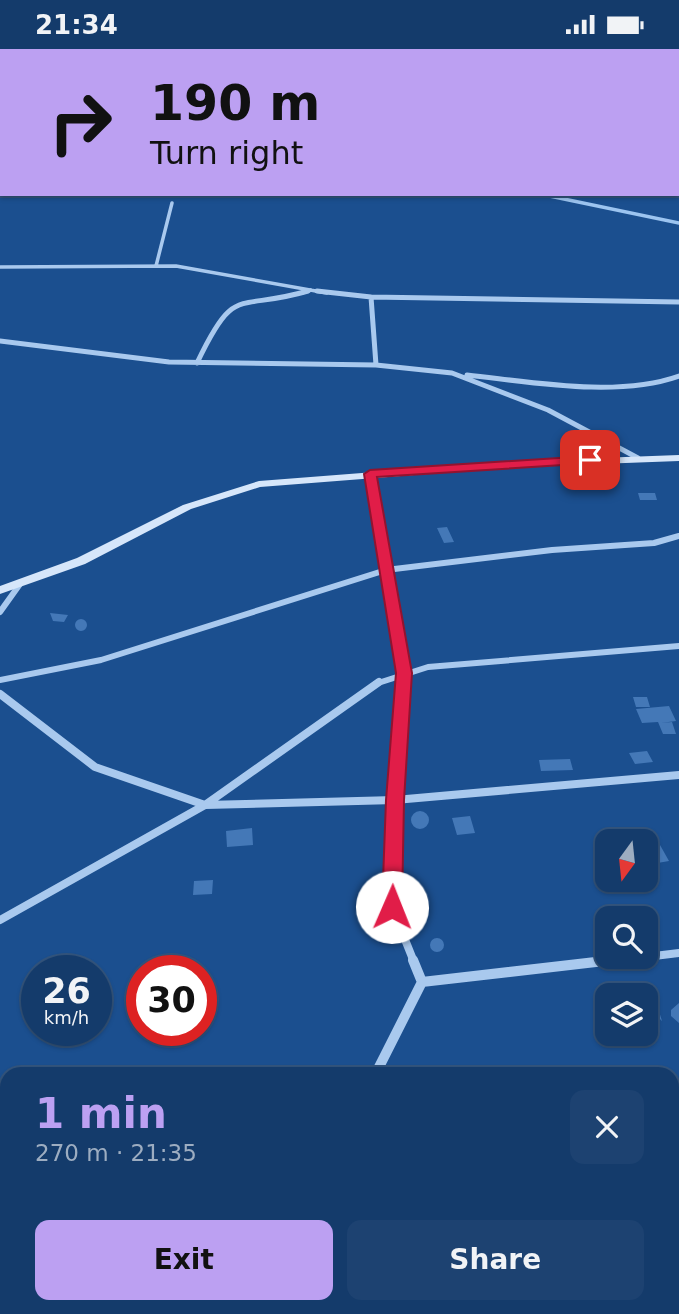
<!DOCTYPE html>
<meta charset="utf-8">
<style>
:root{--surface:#143b6b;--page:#1d4271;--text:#f1f3f6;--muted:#9dadc1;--line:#33557e;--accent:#bca0f2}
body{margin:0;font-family:"DejaVu Sans",sans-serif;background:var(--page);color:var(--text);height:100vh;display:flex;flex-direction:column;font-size:26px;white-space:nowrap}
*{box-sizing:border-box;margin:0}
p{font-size:23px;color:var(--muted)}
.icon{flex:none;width:38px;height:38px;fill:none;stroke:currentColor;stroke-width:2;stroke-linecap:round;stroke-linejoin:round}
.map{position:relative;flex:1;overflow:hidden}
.side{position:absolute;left:0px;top:1018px;width:679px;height:247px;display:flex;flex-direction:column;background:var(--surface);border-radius:21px 21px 0 0;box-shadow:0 2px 5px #0004,0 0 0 2px var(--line)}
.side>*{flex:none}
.guide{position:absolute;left:0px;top:0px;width:679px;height:147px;box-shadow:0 2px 5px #0004,0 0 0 2px var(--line);background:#bca0f2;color:#111;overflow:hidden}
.needle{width:46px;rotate:195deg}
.tools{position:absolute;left:595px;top:780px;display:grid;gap:14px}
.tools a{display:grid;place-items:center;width:63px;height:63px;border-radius:14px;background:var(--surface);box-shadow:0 2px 5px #0004,0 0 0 2px var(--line);font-size:35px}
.speed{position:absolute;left:21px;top:906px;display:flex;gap:14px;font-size:35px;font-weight:700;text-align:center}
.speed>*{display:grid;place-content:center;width:91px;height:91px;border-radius:50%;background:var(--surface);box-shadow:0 2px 5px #0004,0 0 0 2px var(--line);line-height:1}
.speed small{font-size:18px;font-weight:400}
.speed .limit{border:10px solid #d22;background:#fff;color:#111}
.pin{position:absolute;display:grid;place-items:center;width:60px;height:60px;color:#fff;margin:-30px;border-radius:14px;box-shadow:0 4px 10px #0006}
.me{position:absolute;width:77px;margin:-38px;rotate:1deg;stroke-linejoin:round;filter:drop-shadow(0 0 5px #0008)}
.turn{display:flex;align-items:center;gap:24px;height:147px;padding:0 35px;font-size:32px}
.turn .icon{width:91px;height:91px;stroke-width:2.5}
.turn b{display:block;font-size:49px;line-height:60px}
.round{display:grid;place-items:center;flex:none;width:74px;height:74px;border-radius:14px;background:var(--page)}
.headline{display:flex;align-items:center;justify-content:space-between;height:119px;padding:0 35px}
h1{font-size:42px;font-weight:600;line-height:52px;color:var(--accent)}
.primary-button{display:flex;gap:14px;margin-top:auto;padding:14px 35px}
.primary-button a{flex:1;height:80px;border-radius:14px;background:var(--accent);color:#111;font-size:28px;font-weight:600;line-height:80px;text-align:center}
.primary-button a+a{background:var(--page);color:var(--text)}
.status{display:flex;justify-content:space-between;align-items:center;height:49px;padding:0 35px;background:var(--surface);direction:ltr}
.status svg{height:19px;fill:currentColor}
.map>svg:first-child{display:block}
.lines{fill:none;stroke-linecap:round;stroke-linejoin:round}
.stream{stroke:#9cc4f0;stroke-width:3.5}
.building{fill:#4478b7}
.street-far5{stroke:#a9c9ee;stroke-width:2.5}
.street-far4{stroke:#a9c9ee;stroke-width:3.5}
.street-far3{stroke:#a9c9ee;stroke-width:5}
.street-far2{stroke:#a9c9ee;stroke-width:6}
.street-far1{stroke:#a9c9ee;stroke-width:8}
.street{stroke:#a9c9ee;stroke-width:10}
.secondary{fill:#d6e6fa;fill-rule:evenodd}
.route{fill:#e11d48;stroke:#92132f;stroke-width:2}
</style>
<div class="status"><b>21:34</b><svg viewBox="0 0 49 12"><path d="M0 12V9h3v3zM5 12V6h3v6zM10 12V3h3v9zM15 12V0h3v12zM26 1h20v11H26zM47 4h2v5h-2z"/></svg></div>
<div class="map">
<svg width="679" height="1265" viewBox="0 0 679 1265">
<rect width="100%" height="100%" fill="#1b4f8f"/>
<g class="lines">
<path class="stream" d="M540,145L679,174"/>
</g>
<path class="building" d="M612,414L616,420L586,422L583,415Z
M638,444H655L657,451H640Z
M447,478L454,493L444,494L437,479Z
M50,564L68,566L64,573L53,572Z
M75 576a6 6 0 1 1 12 0a6 6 0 1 1-12 0Z
M633,648H647L650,658H636Z
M669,657L676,672L661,674L672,673L676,685H663L658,673L642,674L636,660Z
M647,702L653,713L635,715L629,704Z
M570,710L573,721L541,722L539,711Z
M411 771a9 9 0 1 1 18 0a9 9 0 1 1-18 0Z
M470,767L475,784L457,786L452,769Z
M252,779L253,796L227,798L226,782Z
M660,796L669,812L646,816V798Z
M213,831L212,845L193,846L194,832Z
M430 896a7 7 0 1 1 14 0a7 7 0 1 1-14 0Z
M646,946H654L662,972L657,967H646Z
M679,954V974L671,967V961Z"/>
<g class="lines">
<path class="street-far5" d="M665,0H679"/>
<path class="street-far4" d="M156,217L172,154
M0,218L176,217L327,244
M302,244L311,241"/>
<path class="street-far3" d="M317,242L371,248
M0,292L169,313L376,316L452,324L548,361L638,409
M197,314C235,234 236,263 308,242
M376,316L371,248L679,253
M467,326C532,333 617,349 679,327"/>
<path class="street-far2" d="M370,425L404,623L403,635
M0,563L20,535
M0,631L101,611L386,521L552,501L654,494L679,487
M375,635L428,618L679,597"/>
<path class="street-far1" d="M403,633L392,858L414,913
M0,645L95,718L205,756L395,751L679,726
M0,871L205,756L379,633
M646,908L679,904
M597,913L642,908"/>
<path class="street" d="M422,933L613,911
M375,1026L422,933L413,911
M672,1131H679
M0,1152L7,1151"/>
<path class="secondary" d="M679,406V412L518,418L260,438L191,460L85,515L0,545V537L77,509L183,456L259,432L518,412Z"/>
</g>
<path class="route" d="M590,407L596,411L594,414L377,428L412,624L404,751L402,858L399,864H385L382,858L386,751L396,624L364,425L370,421Z"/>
</svg>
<div class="tools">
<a><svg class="needle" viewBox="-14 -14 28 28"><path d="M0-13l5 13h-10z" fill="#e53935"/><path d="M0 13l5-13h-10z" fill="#9dadc1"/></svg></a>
<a><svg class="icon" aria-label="search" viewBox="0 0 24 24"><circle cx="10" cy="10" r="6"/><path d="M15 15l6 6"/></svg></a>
<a><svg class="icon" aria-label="layers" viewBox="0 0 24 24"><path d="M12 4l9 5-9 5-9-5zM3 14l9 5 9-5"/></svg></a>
</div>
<div class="speed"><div>26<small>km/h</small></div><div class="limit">30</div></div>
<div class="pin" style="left:590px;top:411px;background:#d93025"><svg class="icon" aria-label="arrive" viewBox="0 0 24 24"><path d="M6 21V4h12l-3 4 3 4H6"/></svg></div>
<svg class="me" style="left:392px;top:858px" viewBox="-20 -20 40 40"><circle r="19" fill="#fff"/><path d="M0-13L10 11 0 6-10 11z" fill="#e11d48"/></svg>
<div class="guide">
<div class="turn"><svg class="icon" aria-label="right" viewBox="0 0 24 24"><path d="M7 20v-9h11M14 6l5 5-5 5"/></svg><div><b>190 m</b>Turn right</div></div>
</div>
<section class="side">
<div class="headline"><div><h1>1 min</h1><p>270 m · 21:35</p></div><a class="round"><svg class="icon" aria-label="close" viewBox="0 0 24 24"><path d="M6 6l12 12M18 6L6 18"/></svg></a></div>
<div class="primary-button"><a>Exit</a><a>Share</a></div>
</section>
</div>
